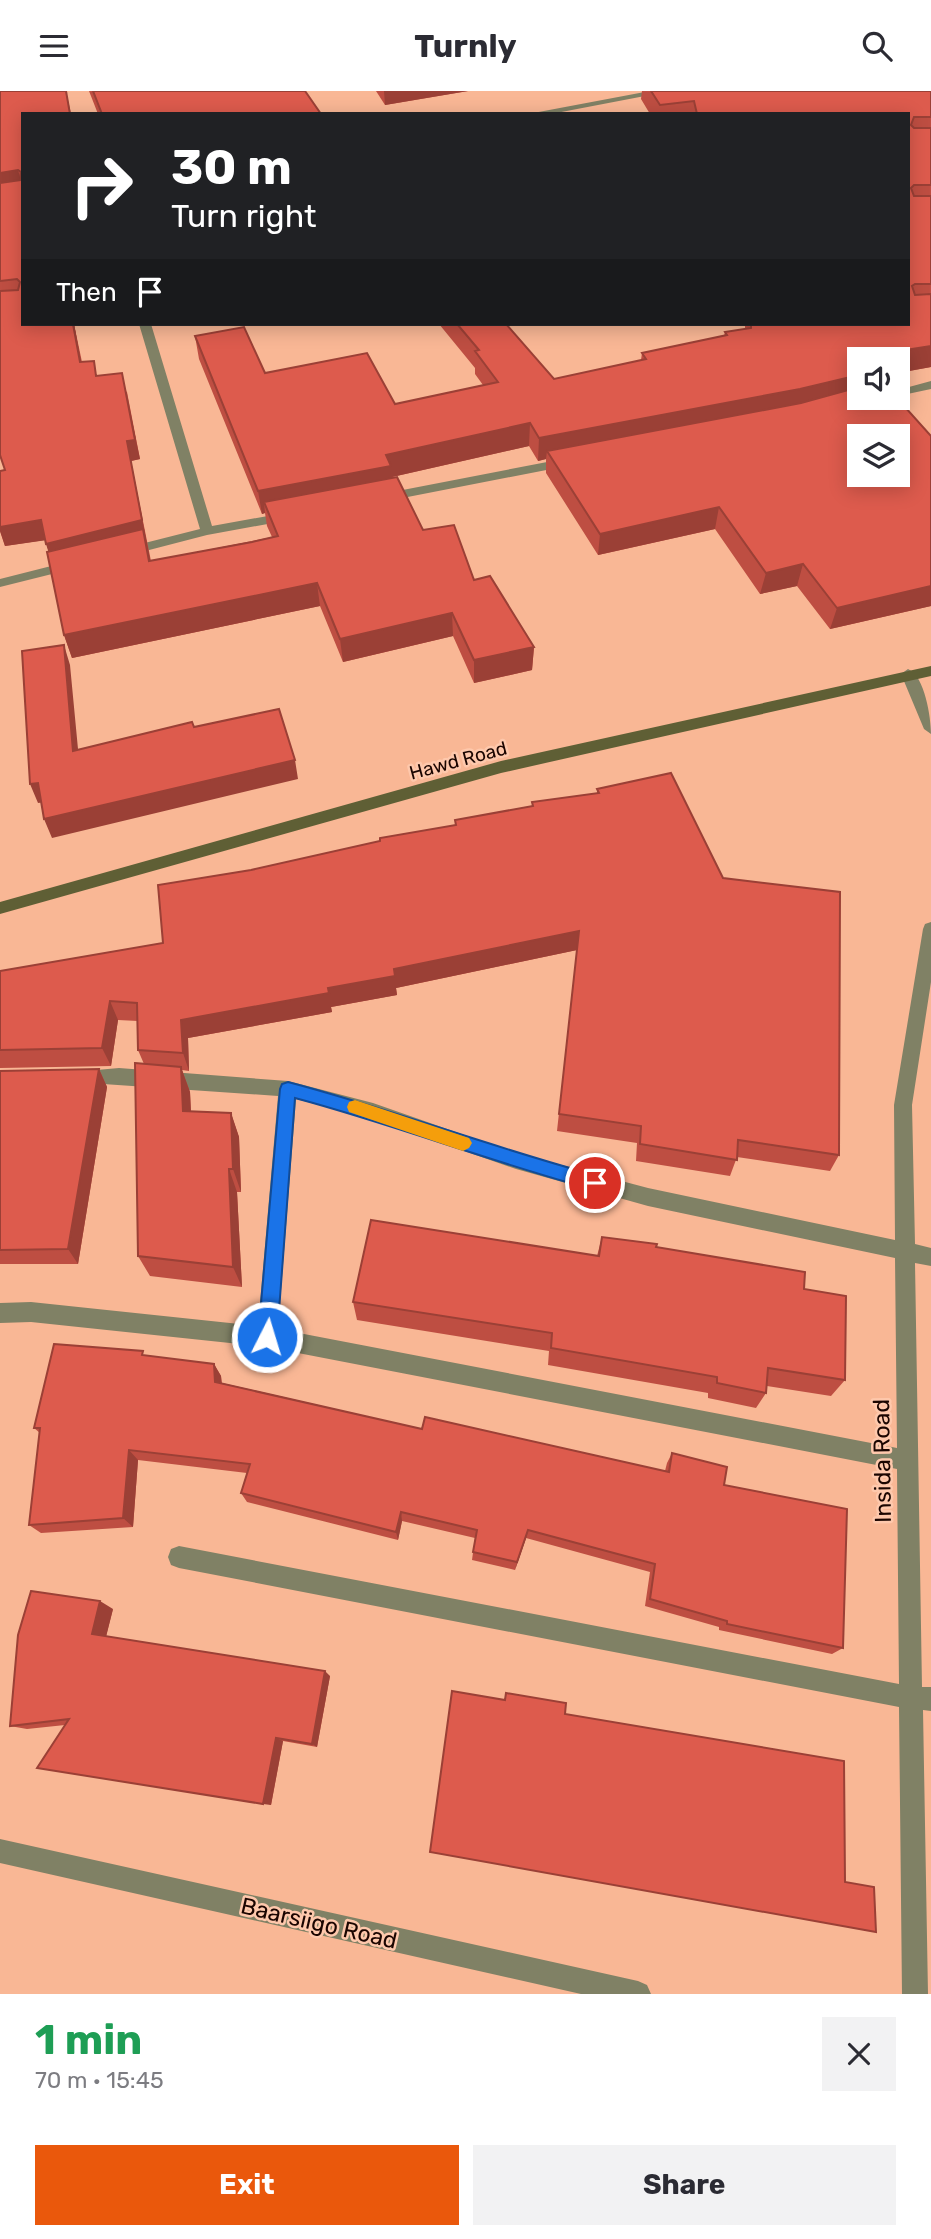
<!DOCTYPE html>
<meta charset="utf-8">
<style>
:root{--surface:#fff;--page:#f2f2f3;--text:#2b2b33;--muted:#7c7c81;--accent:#ea580c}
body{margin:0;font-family:Rubik,sans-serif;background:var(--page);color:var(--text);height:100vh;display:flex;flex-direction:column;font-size:26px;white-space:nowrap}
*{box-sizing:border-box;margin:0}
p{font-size:23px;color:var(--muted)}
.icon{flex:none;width:38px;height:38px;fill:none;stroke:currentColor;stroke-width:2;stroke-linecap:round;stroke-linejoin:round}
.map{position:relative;height:1903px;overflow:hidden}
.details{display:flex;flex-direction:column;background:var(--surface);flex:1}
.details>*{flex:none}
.hud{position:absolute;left:21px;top:21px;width:889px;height:214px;border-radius:0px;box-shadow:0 4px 18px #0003;background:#202124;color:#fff;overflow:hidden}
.buttons{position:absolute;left:847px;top:256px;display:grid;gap:14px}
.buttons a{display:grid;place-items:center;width:63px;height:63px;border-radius:0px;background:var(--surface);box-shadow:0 4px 18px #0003;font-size:35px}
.pin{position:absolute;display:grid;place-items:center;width:60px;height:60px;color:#fff;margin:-30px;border:4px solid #fff;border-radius:50%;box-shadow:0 2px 7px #0007}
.me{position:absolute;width:77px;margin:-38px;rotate:5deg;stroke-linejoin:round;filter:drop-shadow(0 0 5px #0008)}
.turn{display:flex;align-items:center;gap:24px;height:147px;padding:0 35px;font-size:32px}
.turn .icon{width:91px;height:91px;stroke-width:2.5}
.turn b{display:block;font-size:49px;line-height:60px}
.then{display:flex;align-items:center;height:66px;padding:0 35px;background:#0003;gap:14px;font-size:26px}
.round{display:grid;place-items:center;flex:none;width:74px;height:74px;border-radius:0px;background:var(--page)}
.summary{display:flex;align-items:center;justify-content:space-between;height:119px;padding:0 35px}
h1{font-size:42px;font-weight:700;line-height:52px;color:#1e9e55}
.action{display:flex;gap:14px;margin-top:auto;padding:14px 35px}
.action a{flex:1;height:80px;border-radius:0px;background:var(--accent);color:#fff;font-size:28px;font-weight:700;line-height:80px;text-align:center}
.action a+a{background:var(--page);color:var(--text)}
header{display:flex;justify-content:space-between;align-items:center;height:91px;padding:0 35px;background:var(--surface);font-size:32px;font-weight:700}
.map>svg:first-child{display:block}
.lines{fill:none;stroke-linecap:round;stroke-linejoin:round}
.minor{fill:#808165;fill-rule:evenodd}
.tertiary{fill:#808165;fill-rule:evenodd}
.secondary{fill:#5f5f35;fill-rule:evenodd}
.wall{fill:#be4e42}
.shaded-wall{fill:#9b4036}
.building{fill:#dd5b4d;stroke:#9b4036;stroke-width:2;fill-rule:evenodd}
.route{fill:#1a73e8;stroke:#114b97;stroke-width:2}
.slow{fill:#f59e0b}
.labels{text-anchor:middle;stroke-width:5;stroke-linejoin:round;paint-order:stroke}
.street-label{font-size:19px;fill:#1b0500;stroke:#fec8ac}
.near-street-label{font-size:23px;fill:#1b0500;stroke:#fec8ac}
</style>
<header><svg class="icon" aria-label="menu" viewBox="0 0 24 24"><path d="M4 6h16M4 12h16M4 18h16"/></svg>Turnly<svg class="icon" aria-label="search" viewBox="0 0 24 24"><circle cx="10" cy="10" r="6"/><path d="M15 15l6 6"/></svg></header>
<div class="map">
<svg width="931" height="1903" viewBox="0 0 931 1903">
<rect width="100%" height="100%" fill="#f9b795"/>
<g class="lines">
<path class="minor" d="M139,233H151L212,435L290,421L295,422V428L207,444L126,465L121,464V458L200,438Z
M931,290V298L898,305V299Z
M568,367L574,371L572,374L382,411L376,407L382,403Z
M71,470L76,471V477L0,496V488Z
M908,578C925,585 931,627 931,643L924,638L901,583Z
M931,831V891L912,1014L915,1153L931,1157V1175L915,1172L922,1596H931V1620L923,1619L928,1903H902L899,1616L179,1477L171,1474L168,1466L171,1458L179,1455L899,1593L897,1378L267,1256L31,1231L0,1232V1212L31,1211L258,1235L278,1005L74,991L71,986L74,981L119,977L288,990L373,1012L516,1062L648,1097L895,1149L894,1014L923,838L925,833ZM296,1008L373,1028L516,1078L648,1115L895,1167L897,1357L278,1238Z"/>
<path class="tertiary" d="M650,0H671L551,23H528Z
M0,1748L638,1890L647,1894L651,1903H581L0,1772Z"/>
<path class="secondary" d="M931,575V585L501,682L0,823V811L501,670Z"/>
</g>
<path class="wall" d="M0,0H66L71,23H23V233H74L82,271L98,285L127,301L140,368L131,370L151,470L272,446L267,435L265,422L262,423L199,268L195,245L265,282L395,313L483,294L475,283V277L439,233H506L554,288L641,269L642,262L724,245L725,241L745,238V233H908V23H650L641,8L642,0H931V276L898,282V268H859V306L931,345V515L830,538L797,495L760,503L715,438L598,464L546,382V368L538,370L529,355L392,386L423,439L474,489L534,556L532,579L474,592L453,545L343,571L320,515L72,567L64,544L49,461L45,449L5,455L0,440V380L5,379L0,294Z
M89,0H305L321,23H98Z
M376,0H468L385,14Z
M597,698L839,1064L830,1080L737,1066L730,1085L636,1070L637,1052L557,1040L577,859L396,897L397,904L331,916L332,921L188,947L189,980L182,979L190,1001L191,1021L231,1022L239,1046L241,1101H237L242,1196L150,1185L138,1165L144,973L138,959V930L118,929L111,975L0,977V880L163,852L251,779L455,734V729L532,715V711L597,702Z
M99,978L107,996L78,1173H0V980Z
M602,1146L656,1156L804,1198L845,1289L831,1305L767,1295L766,1302L756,1317L708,1307V1302L548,1274L549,1260L357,1229L353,1211L597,1165Z
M146,1265L214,1273L221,1285L222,1292L422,1338L665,1380L667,1372L672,1362L724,1394L843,1557L832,1563L719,1539V1536L645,1515L650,1481L526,1447L515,1479L472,1469L475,1447L402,1430L398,1449L247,1411L241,1402L247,1382L138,1369L133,1436L41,1442L29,1434L40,1342L34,1337Z
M113,1518L106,1545L330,1585L317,1656L283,1650L271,1714L65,1634L27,1638L10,1635Z"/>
<path class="shaded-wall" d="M384,0H468L385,14Z
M18,79L23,97L0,102V82Z
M73,233H74L85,291L80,271Z
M931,255V276L898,282V268H860L861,266Z
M859,271V305L547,360L546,368L538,370L539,347Z
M122,282L140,368L131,370L155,494L149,470L52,472L46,453L127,350Z
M530,332L529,355L392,386L393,398L264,411L265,422L262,423L258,400L386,364Z
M719,416L715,438L598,464L600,443Z
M41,429L47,449L5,455L0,440V436Z
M803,473L797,495L760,503L766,482Z
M317,492L320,515L72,567L64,544Z
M931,495V515L830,538L837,517Z
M452,522L453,545L343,571L340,548Z
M64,554L70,574L80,679L73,660Z
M534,556L532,579L474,592V569Z
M295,669L298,688L52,747L44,728Z
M38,692L46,711L38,712L30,693Z
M579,840L577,859L396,897L397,904L331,916L332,921L188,947L189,980L183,962L181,929L328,897L394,878Z
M110,910L118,929L111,975L102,957Z
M181,976L190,1001L192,1045L183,1020Z
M99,978L107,996L78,1173L68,1158Z
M231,1022L239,1046L241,1101L233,1078Z
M229,1078L237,1101L242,1196L233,1176Z
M214,1273L221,1285L222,1303L215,1291Z
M129,1359L138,1369L133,1436L123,1427Z
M401,1421L402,1430L398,1449L396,1441Z
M528,1439L526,1447L515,1479L517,1471Z
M100,1510L113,1518L105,1550L92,1543Z
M325,1580L330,1585L317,1656L312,1653Z
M276,1647L283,1650L271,1714L263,1713Z"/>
<path class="building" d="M0,0H66L70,23H23V233H73L80,271L94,270L96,285L122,282L135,349L127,350L142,429L46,453L41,429L0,436V380L5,379L0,364V200L18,199L20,191L17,188L0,190V92L20,89L21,81L18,79L0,82Z
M93,0H305L321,23H102Z
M651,0H931V26H914L911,34L914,37H931V94H914L911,97L914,105H931V193H915L912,195L915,204L931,203V255L861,266L862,268H859V284L800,298L539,347L530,332L386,364L391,375L258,400L195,245L244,236L265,282L367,262L395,313L498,291L475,260L479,259L457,233H506L554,288L646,268L642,262L727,244L725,241L751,237V233H908V23H697L694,10L660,14Z
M859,296V306H896L931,345V495L837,517L803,473L766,482L719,416L600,443L547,360L801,312ZM859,345H898V383H859Z
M397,386L423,439L454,434L474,489L490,485L534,556L474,569L452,522L340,548L317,492L64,544L47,461L143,438L149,470L252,451L278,445L264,411Z
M64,554L73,660L192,631L194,636L279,618L295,669L44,728L38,692L30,693L22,560Z
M671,682L723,787L840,801L839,1064L738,1049L737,1069L640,1053L641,1035L559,1023L579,840L394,878L395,885L328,897L329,902L181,929L183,962L138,959L137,912L110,910L102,957L0,959V880L163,852L158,794L251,779L380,750V747L456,734L455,729L533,715L532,711L599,702L597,698Z
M135,972L181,976L183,1020L231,1022L233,1078H229L233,1176L138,1165Z
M99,978L68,1158L0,1159V980Z
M371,1129L599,1165L602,1146L657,1153L656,1156L805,1181L804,1198L846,1205L845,1289L768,1277L766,1302L717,1292V1286L551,1257L552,1242L353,1211Z
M54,1253L143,1260L142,1264L214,1273L215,1291L422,1338L425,1326L669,1381L672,1362L727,1376L724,1394L847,1418L843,1557L727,1533V1530L650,1508L655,1473L528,1439L517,1471L473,1461L477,1439L401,1421L396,1441L241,1402L250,1373L129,1359L123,1427L29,1434L40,1337H34Z
M31,1500L100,1510L92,1543L325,1580L312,1653L276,1647L263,1713L37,1677L69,1628L10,1635L18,1544Z
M452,1600L505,1609L506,1602L566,1612L565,1623L844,1670L845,1791L874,1796L876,1841L430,1761Z"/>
<path class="route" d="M288,991C391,1018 491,1056 595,1084L601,1086L604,1092L601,1097L595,1099C494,1072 396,1034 295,1007L277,1246L274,1252L267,1255L261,1252L258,1246L280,998L282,993Z"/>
<path class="slow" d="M355,1009L469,1047L472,1052L469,1057L463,1060L349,1021L347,1016L349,1011Z"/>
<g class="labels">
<g class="street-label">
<text transform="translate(458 669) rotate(-15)" y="7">Hawd Road</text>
</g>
<g class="near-street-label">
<text transform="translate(882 1370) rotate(-91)" y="8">Insida Road</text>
<text transform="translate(319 1832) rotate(13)" y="8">Baarsiigo Road</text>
</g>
</g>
</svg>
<div class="buttons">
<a><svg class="icon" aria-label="sound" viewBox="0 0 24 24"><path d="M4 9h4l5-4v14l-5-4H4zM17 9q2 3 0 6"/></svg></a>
<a><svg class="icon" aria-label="layers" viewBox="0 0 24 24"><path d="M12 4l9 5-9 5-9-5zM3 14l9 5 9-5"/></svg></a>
</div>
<div class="pin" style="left:595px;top:1092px;background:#d93025"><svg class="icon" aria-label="arrive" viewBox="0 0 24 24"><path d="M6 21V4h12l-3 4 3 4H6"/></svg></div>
<svg class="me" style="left:267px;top:1246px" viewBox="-20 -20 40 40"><circle r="17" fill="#1a73e8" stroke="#fff" stroke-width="3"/><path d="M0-11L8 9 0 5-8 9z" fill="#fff"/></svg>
<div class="hud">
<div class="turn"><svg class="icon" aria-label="right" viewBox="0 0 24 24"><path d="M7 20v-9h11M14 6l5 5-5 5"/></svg><div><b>30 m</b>Turn right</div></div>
<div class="then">Then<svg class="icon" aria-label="arrive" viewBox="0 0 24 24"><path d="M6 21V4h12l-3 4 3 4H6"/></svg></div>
</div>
</div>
<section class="details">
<div class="summary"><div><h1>1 min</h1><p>70 m · 15:45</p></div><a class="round"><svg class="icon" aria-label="close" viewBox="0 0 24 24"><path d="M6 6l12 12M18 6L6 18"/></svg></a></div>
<div class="action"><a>Exit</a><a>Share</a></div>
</section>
